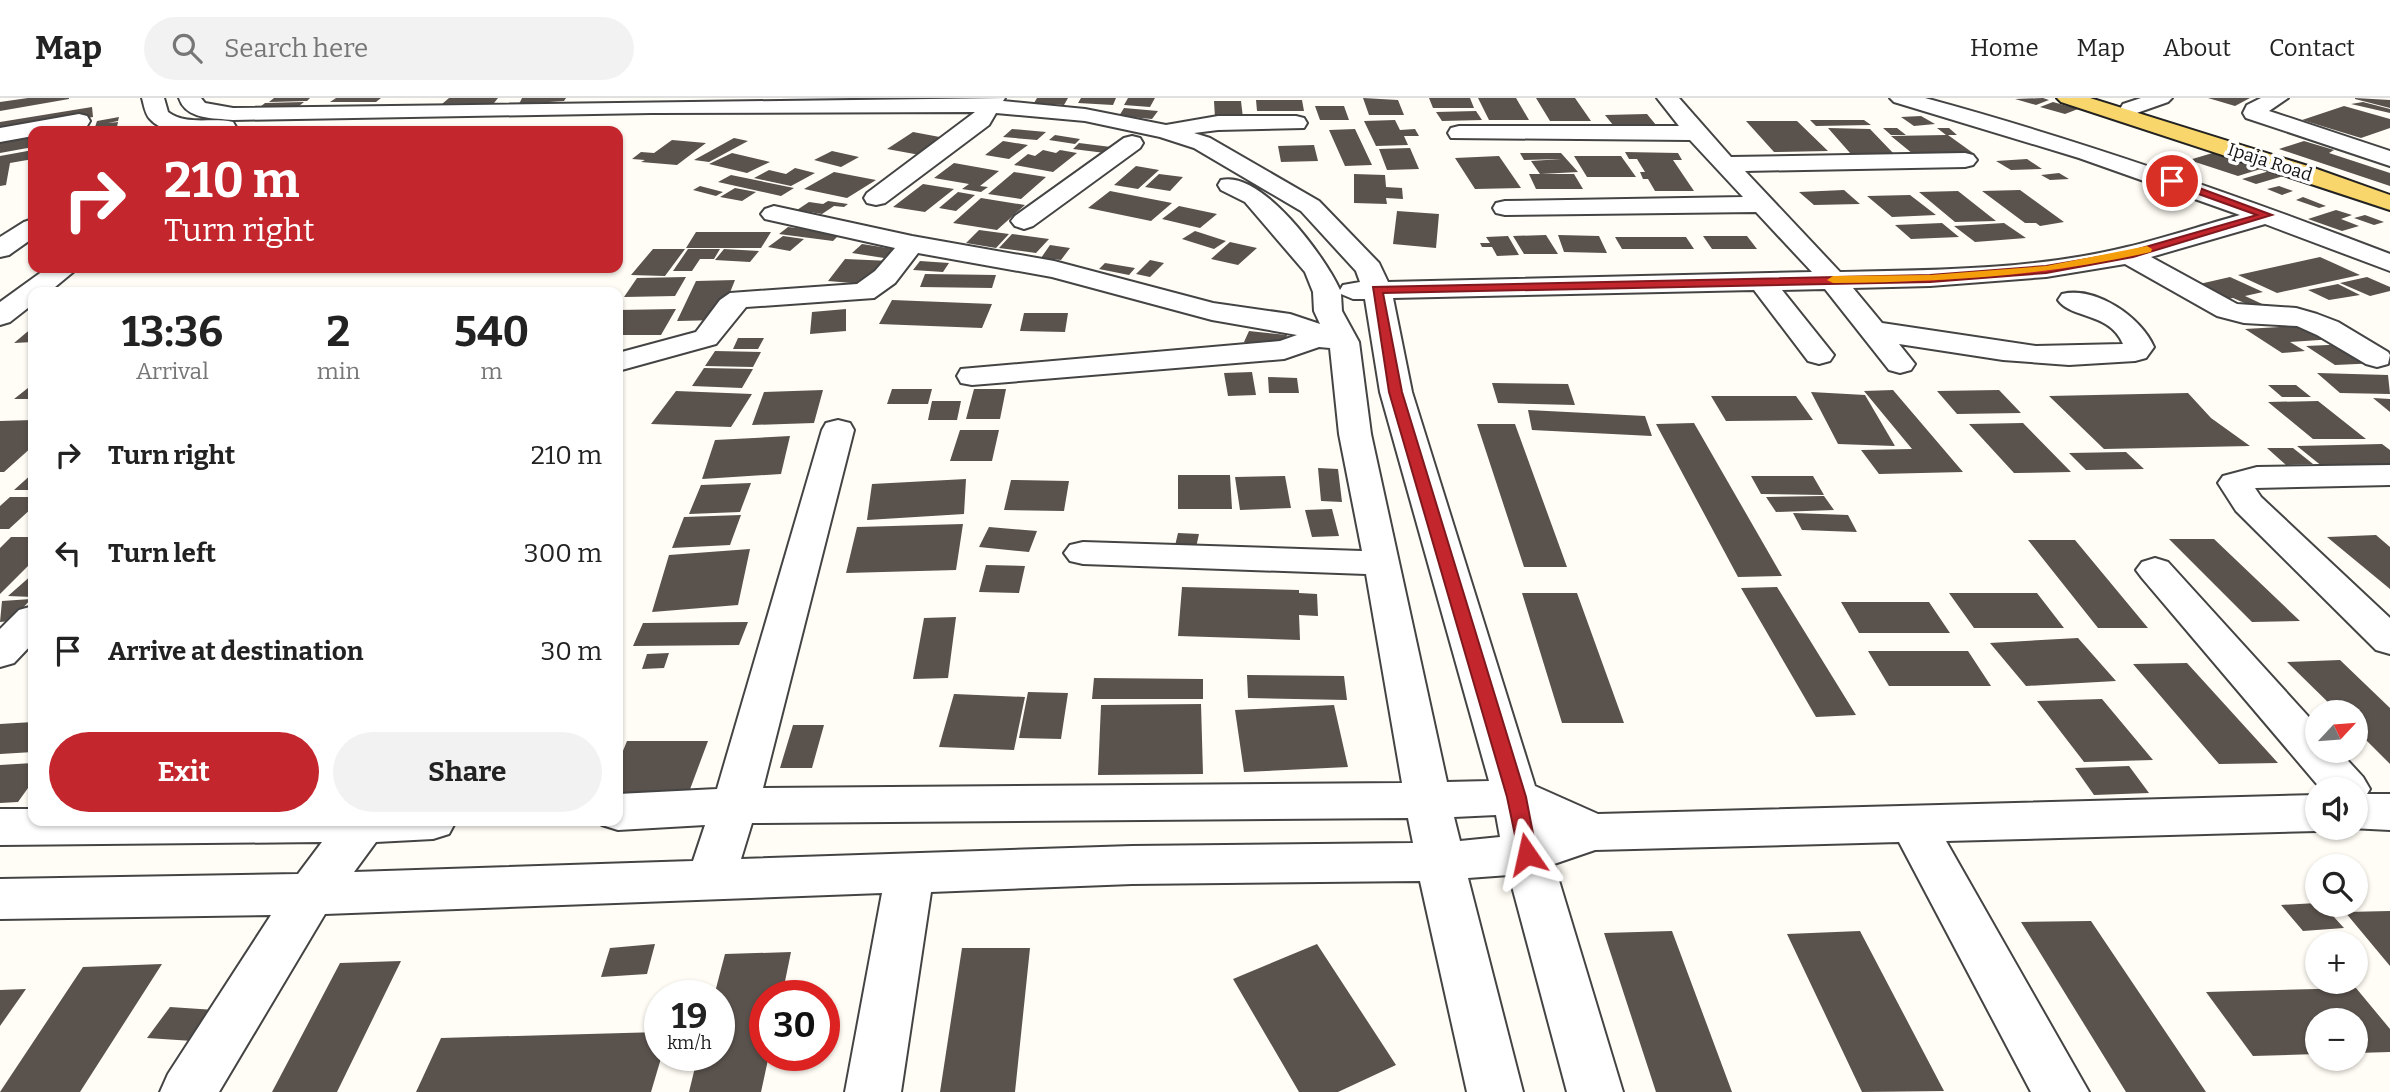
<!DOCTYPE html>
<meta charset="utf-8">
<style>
:root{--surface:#fff;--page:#f2f2f2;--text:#222;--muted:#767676;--line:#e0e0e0;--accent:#c4262e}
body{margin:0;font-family:Bitter,serif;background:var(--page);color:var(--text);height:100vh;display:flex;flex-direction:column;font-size:26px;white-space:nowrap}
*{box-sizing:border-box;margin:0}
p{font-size:23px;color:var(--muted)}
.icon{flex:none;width:38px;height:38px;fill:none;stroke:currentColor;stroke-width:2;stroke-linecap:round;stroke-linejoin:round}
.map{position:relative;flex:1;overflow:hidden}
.details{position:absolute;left:28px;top:189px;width:595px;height:539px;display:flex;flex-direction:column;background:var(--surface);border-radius:14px;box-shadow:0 2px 5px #0004}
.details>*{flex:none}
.hud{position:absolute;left:28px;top:28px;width:595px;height:147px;border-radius:14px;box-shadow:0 2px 5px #0004;background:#c4262e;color:#fff;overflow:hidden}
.needle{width:46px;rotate:64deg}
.tools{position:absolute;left:2305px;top:602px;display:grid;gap:14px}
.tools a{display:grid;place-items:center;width:63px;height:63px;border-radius:50%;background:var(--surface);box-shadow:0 2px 5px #0004;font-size:35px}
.speed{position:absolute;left:644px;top:882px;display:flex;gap:14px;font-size:35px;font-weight:700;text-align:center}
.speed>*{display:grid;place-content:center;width:91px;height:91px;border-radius:50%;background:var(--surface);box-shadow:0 2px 5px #0004;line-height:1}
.speed small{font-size:18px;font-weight:400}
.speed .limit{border:10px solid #d22;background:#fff;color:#111}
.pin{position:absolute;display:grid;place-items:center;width:60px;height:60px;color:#fff;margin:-30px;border:4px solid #fff;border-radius:50%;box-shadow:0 2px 7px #0007}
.me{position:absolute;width:77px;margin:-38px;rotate:349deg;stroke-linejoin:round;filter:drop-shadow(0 0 5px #0008)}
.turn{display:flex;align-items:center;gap:24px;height:147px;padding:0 21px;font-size:32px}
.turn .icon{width:91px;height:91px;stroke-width:2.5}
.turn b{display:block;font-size:49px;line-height:60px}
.eta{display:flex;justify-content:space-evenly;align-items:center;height:119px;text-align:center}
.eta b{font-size:42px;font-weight:700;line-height:49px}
.cta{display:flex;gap:14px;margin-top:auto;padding:14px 21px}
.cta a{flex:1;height:80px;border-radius:42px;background:var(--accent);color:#fff;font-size:28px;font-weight:700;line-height:80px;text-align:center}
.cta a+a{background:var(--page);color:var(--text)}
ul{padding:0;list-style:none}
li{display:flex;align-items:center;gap:21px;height:98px;padding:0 21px}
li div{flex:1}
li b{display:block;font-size:26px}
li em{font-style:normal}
header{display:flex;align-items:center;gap:42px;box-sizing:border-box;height:98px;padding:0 35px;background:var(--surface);border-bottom:2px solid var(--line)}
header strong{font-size:33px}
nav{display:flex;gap:38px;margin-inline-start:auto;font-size:24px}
.search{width:490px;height:63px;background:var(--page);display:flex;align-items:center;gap:18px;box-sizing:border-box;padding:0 24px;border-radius:38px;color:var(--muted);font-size:26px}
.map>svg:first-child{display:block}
.building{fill:#5a524d}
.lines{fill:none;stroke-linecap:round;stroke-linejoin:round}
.minor-casing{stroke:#444;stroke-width:4}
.major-casing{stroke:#222;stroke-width:4}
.minor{fill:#fff;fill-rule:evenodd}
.major{fill:#f9d66b;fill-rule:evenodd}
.route{fill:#c4262e;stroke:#7f191e;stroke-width:2}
.slow{fill:#f59e0b}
.labels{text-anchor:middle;stroke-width:7;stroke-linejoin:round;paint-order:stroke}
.far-street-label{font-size:18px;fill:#111;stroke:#fff}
</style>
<header>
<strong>Map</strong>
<div class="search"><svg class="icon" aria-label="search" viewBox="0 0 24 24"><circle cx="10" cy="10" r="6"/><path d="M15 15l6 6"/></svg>Search here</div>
<nav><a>Home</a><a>Map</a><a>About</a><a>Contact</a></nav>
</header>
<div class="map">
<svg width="2390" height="994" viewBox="0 0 2390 994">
<rect width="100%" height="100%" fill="#fffdf5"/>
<path class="building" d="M28,0H69V1L0,13V4Z
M274,0H310L307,3L269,4Z
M336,0H381L376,4H330Z
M449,0H498L494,5L442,6Z
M522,0H566L564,3L519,6Z
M1037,0H1068L1064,7L1034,5Z
M1081,0H1116L1113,7L1078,5Z
M1128,0H1155L1150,9L1124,7Z
M1363,0L1398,2L1404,17H1369Z
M1429,0H1470L1474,10H1433Z
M1478,0H1516L1529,22H1489Z
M1536,0H1575L1591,23H1550Z
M2043,0L2049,2L2036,7L2015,1Z
M2208,0H2250L2235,8Z
M2355,0L2390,2V10L2355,1Z
M1256,2H1302L1304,13H1257Z
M1214,3H1241L1243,20H1215Z
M304,4L294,12L255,13L265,5Z
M2053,4L2078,11L2065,16L2040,9Z
M2363,4L2390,11V15L2351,6Z
M1315,8H1344L1349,22H1320Z
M2344,8L2390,21V30L2361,40L2302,22Z
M92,9L93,19L0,34V24Z
M1124,10L1158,13L1152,21L1119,18Z
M1476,13L1482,22L1442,23L1436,14Z
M1647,16L1656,27H1613L1605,17Z
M1921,18L1935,26L1914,28L1901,19Z
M119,19L118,23L108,25L118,24L117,29L94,32L97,23Z
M1395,22L1400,32L1415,31L1419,38H1404L1408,47L1376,48L1364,23Z
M1810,22H1864L1871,27L1816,28Z
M1746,23H1797L1828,53L1774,54Z
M1828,30L1870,31L1894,56L1850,55Z
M1883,30H1897L1906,37H1891Z
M1937,30H1949L1957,37H1948L1973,55L1913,56L1891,38L1946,37Z
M1012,31L1046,34L1037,42L1003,39Z
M1355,31L1372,67L1345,68L1329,32Z
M913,34L945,40L920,57L887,51Z
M1055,37L1080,41L1075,46L1049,42Z
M33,39V49L0,55V44Z
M734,40L748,43L709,64L694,62Z
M672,42L706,45L677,67L641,64L645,62L632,61L641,54L654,55Z
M1003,43L1028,47L1009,61L985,57Z
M2304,43L2334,52L2329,55L2390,75V88L2279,51Z
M1079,45L1119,50L1113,56L1073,51Z
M1314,47L1318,63L1281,64L1278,48Z
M1410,50L1419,71L1387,72L1379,51Z
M33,52V61L10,65L6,87L0,88V58Z
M1043,52L1056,55L1060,52L1077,55L1053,74L1014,67L1028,56L1035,58Z
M832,53L859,59L841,69L814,62Z
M1625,54L1678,55L1682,62H1673L1694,93H1655L1648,81H1643L1640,74H1645L1637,61H1629Z
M2216,54L2264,70L2238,78L2189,62Z
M732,55L770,64L747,75L709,66Z
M1520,55H1561L1578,74L1541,76H1574L1583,91H1536L1529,76H1540L1531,63L1561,61L1524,62Z
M1499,58L1521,90L1475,91L1455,60Z
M1574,58H1621L1636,79H1587Z
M2027,61L2042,71L2011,72L1996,63Z
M954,65L999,73L980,88L988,89L981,94L962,91L969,86L934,80Z
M1136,68L1159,72L1138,91L1114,87Z
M795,70L815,75L791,88L754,80L769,72L786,76Z
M2273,72L2287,77L2256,86L2242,81Z
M834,74L876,82L847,100L804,91Z
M1014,74L1046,79L1021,101L988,96Z
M2059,75L2069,81L2050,82L2041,77Z
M1159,76L1183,79L1170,93L1145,89Z
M1354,76L1385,77L1386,89L1402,90L1403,101L1386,100L1387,106L1354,105Z
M731,77L794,90L781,98L718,84Z
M923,86L954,91L925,114L893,109Z
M700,88L723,94L716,98L693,92Z
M2279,88L2293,93L2282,97L2267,91Z
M735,90L756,94L742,103L720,99Z
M1844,92L1860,106L1814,107L1799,94Z
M2020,92L2064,124L2040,128L2036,125H2025L1982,93Z
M1110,93L1172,105L1151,123L1088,110Z
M1958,93L1996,123L1955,124L1919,94Z
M958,94L975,97L956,113L939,110Z
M1910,97L1936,117L1892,119L1867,98Z
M2303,99L2326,108L2319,110L2296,102Z
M981,100L1025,107L997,132L953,125Z
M828,103L848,106L844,109L834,108L822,116L797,112L809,104L823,106Z
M1179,108L1217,116L1200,130L1162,121Z
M2336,112L2352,117L2341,121L2359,128L2342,133L2308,121Z
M1397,113L1439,116L1436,150L1393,146Z
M2365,117L2384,124L2374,127L2354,120Z
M1942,125L1959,139L1911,141L1895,127Z
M2004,125L2026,140L1975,144L1954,128Z
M788,129L841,135L833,143L779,136Z
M979,132L1009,136L996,150L966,145Z
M1195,133L1226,143L1214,151L1182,141Z
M696,134H771L761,150H686Z
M1012,136L1049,141L1036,155L999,150Z
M1546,137L1558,156H1524L1513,138Z
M1558,137L1599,138L1607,155L1564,154Z
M783,138L804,141L790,153L768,149Z
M1508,138L1519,157L1497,158L1492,149H1482L1480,145H1490L1486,139Z
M1703,138H1747L1757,151H1712Z
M1615,139H1686L1694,151H1622Z
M1230,144L1257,150L1238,167L1211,161Z
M862,146L894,151L884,160L852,155Z
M1050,147L1070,150L1061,162L1041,160Z
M653,151H685L665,178L631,177Z
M688,151H720L714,161H700L692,173H673Z
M724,151L759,153L750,164L715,162Z
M2320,159L2360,177L2277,195L2238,177Z
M845,161L891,163L875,187L828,183Z
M1150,162L1164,165L1150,179L1136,176Z
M920,163L949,165L943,174L913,172Z
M1105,165L1135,170L1129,177L1099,171Z
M925,176L996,177L992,190L920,189Z
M686,179L675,198L624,199L637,180Z
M2230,179L2263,194L2245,198L2273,211L2263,213L2233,200L2226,201L2195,187Z
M2367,179L2390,189V193L2370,198L2340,185Z
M735,182L719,222L677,223L696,183Z
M2338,186L2360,197L2329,202L2308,192Z
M892,202L992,206L982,230L879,226Z
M676,211L661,237H618V212Z
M846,211V233L810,236L812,214Z
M1024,215H1068L1065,234L1020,233Z
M2311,227L2334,241L2290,244L2305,253L2282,255L2245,231Z
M33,229V244L14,245Z
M1249,233L1287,237L1283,249L1244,244Z
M738,240H764L758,251H733Z
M2350,246L2379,265L2335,267L2306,248Z
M715,253L761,254L753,269L705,268Z
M704,270L753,271L742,290L692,288Z
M1252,274L1256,297L1228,298L1224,275Z
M2317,275L2388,277L2390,296L2340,295Z
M1268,279L1297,280L1299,295H1269Z
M1492,285L1568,286L1575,307L1498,305Z
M33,286V301H14Z
M2268,287H2296L2311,299H2282Z
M892,291H932L928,306H887Z
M974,291H1006L1000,321H966Z
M823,292L814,325L752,327L764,294Z
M1893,292L1963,374L1879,376L1861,352L1912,351L1864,293Z
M1999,292L2021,315L1957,316L1937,293Z
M676,293L752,296L731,329L651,326Z
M1811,294L1865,297L1895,348L1838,346Z
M2188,295L2211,320L2250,348L2104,351L2049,298Z
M1711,298H1796L1813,322L1726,323Z
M2373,300L2390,301V314Z
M932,303H961L957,322H928Z
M2318,303L2366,341H2313L2268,304Z
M1528,312L1645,318L1652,338L1532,332Z
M33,322V348L4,374H0V323Z
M1694,325L1782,478L1738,479L1656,326Z
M2023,325L2071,374L2014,375L1969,326Z
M1477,326H1515L1567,469H1524Z
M960,332H999L992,363H950Z
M790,338L781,376L702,381L715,342Z
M2382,346L2390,352V367L2323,369L2297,348Z
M2267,350H2293L2313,366L2286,367Z
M2126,354L2144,371L2086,372L2069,355Z
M1318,370L1338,371L1342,404L1321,403Z
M33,375V392H14Z
M1178,377H1230L1232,411H1178Z
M1285,378L1291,410L1240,412L1235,379Z
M1751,378H1813L1824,397L1761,396Z
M966,381L964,416L867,422L872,386Z
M1011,382L1069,383L1064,413L1004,412Z
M751,385L740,414L689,416L701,387Z
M1824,398L1834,412L1776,414L1766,399Z
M10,399H33V409L9,431H0V408Z
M1332,411L1339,438L1312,439L1305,412Z
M1793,415L1848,417L1857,434L1802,432Z
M741,417L730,447L672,450L684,419Z
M963,426L956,472L846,475L857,429Z
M989,429L1037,433L1029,454L979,449Z
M1178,435L1199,436L1195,454L1174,452Z
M2376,437L2390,449V491L2327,439Z
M11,439H33V463L0,496V450Z
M2169,441H2214L2300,523L2252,524Z
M2028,442H2075L2148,530H2098Z
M750,451L738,507L652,514L669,457Z
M986,467L1025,468L1019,495L979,494Z
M33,476V499L8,498Z
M1182,489L1299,492V495L1317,496L1318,518L1299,517L1300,542L1178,538Z
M1777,489L1856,617L1816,619L1741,490Z
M1522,495H1577L1624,625H1562Z
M1949,495H2037L2064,530H1974Z
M31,501L11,523L0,524L2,503Z
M1841,504H1929L1950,535H1859Z
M956,519L948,580L913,581L924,520Z
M748,524L739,547L633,548L643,525Z
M2078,540L2116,583L2026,588L1990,545Z
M1868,553H1968L1991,588H1889Z
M669,555L664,570L642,571L647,556Z
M2340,562L2390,610V666L2356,632V614H2338L2287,564Z
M2187,565L2278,665L2219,666L2133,566Z
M1247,577L1344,578L1347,602L1248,600Z
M1094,580L1203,581V601H1092Z
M1028,594L1068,595L1061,641L1019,640Z
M954,596L1025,599L1014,652L939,649Z
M2102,601L2153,662L2084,664L2037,603Z
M1201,606L1203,676L1098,677L1101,607Z
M1334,607L1348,669L1244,674L1235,612Z
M33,624V654L0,656V626Z
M793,627H824L812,670H780Z
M627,643H708L689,694L618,695V665Z
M33,665V683L18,704L0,705V667Z
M2129,668L2149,695L2094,697L2075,670Z
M2317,805L2323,807L2344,830L2303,833L2281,807Z
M2390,813V868L2345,814Z
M2091,823L2206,994H2126L2021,824Z
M1672,833L1732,994H1656L1604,835Z
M1860,833L1944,993L1862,994L1787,836Z
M655,846L647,876L601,879L610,850Z
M1317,846L1396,967L1338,994H1299L1233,881Z
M962,850H1030L1015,994H940Z
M791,854L782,898H765V957H769L761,994H689L698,957H719V898H714L725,856Z
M401,863L337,994H272L340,865Z
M162,866L80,994H0L83,869Z
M2356,890L2390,931V954L2356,955V922H2317V956L2253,958L2206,894Z
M26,891L0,928V892Z
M170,909L230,913L208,944L147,940Z
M660,934L662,957L651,994H416L441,940Z"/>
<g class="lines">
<defs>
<path id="minor" d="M142,0H164L168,14C187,28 211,19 233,24L236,29L233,33C210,33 167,41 150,21C145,16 144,7 142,0Z
M179,0H201L205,5L233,10L1005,0L1003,3L1085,11L1166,27L1218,18H1296L1304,20L1307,25L1304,30L1218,32L1194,35L1210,40L1319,103L1379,165L1388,184L1812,174L1756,114L1505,117L1496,115L1493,110L1496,105L1505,103L1743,99L1690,42L1451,40L1448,35L1451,30L1459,28H1679L1657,0H1679L1731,59L1965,55L1973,57L1977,62L1973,67L1965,69L1745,73L1840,174C1935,172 2034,172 2127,149C2165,140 2203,127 2240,117L2079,60L1894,4L1890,0H1925C2083,43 2237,97 2390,156V173L2265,126L2151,159L2237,206L2296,210L2317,216L2338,224L2388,254L2390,257L2388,266L2377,269L2366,266L2317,237L2297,228L2244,225L2217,218L2125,166L2046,179L1930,188L1853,190L1882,225L2036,248L2123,246C2110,214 2071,221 2058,202L2062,196C2096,188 2141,219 2154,249L2146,260L2135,263L2069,267L2003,262L1899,246L1915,266L1911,272L1900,275L1889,272L1825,191L1782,192L1834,257L1830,263L1819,266L1808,263L1754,192L1393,200L1412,294L1535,688L1598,716L2317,697V730H2327L2317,733L1946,743L2089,994H2031L1899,744L1595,752L1554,766L1623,994H1567L1509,777L1468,780L1523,994H1467L1420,783L1132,786L931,794L901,994H845L882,795L325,816L219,994H160L168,976L271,817L0,821V781L298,776L322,744L0,747V711H33V723H456L449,736L433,741L376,744L354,774L693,763L705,727L618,732L602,727L600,723H618V696L717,691L822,332L826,325L838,322L850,325L854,332L763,690L1402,685L1366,476L1083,466L1070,463L1064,455L1070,447L1083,444L1362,453L1339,336L1330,250L1319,249L1284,261L972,287L961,285L957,278L961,271L1280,243L1297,237L1212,222L1052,179L918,155L895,185L874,200L746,209L716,246L618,273V255L696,234L720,202L730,195L857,186L875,173L895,150L765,121L761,116L765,111L774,108L912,138L1054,163L1213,205L1290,216L1320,226L1314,213L1313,194L1305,174L1245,104L1221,92L1218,87L1221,82C1262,72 1325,159 1340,192L1343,187L1360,184L1356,173L1301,113L1194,50L1160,39L1085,23L996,15L989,27L885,105L876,107L867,105L864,100L867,95L975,14L651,15L233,22C214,20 186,22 179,0ZM1341,196L1353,201H1365L1380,294L1489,683L1447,684L1371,336L1359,244L1342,213ZM1496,717L1500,739L1460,743L1454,719ZM1408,720L1413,745L1132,748L741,761L752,725Z
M2141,0H2172L2168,4L2131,17L2123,16L2120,11L2123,6Z
M2261,0H2288L2269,13L2390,53V68L2246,20L2243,15L2247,7Z
M79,16L87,18L90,23L87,28L58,33H33V38L0,44V30Z
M1132,38L1140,40L1143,45L1140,50L1033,128L1024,131L1015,128L1011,123L1015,118L1124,40Z
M33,121V140L9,157L0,159V139L24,124Z
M47,170H78L49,194H33V206L10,224L0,227V204Z
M2390,367V387L2255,390L2261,399L2390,520V556L2376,552L2236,413L2218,385L2223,378L2257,369Z
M2155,460L2168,464L2317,628V653H2339L2363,679L2370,691L2367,696H2390V732L2350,730H2356V691H2321L2142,480L2136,472L2142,464Z
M33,508V545L14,565L0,569V531L19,512Z"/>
<path id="major" d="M2057,0H2090L2311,69L2390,97V112L2061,4Z"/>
</defs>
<use href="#minor" class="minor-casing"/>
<use href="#major" class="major-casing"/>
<use href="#minor" class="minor"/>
<use href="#major" class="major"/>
</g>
<path class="route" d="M2168,81H2175L2272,117L2133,159L2046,175L1930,184L1383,195L1402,294L1526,699L1537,756L1534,761L1527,763L1520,761L1507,699L1389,294L1373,189L1930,177L2046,168L2128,154L2257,117L2168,85Z"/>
<path class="slow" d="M2147,148L2152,151L2151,154C2046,178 1940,184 1833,185L1827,182L1833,178L1930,177L2046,168Z"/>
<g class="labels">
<g class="far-street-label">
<text transform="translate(2270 64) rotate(18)" y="6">Ipaja Road</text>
</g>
</g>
</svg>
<div class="tools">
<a><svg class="needle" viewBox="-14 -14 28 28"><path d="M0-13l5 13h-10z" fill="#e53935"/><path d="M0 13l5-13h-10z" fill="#767676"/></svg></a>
<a><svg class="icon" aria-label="sound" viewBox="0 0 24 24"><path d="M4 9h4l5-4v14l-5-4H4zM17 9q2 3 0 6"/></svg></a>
<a><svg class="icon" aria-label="search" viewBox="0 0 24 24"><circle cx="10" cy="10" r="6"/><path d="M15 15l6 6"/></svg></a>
<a>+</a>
<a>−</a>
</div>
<div class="speed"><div>19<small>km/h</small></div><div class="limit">30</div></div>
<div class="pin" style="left:2172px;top:83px;background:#d93025"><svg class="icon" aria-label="arrive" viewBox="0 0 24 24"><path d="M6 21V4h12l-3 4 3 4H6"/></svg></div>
<svg class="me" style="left:1527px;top:756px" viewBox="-20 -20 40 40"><path d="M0-17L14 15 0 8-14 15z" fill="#c4262e" stroke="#fff" stroke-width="4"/></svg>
<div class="hud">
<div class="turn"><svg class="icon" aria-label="right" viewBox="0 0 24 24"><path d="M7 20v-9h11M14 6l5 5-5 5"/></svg><div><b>210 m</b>Turn right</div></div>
</div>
<section class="details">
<div class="eta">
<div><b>13:36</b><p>Arrival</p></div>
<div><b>2</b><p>min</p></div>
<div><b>540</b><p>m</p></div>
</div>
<ul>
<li><svg class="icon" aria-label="right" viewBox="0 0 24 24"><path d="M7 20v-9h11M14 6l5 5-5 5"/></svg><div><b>Turn right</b></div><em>210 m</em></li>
<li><svg class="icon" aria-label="left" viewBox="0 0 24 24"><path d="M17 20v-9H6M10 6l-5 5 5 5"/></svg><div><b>Turn left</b></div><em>300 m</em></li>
<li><svg class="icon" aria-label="arrive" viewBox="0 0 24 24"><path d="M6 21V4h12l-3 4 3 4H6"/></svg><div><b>Arrive at destination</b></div><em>30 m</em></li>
</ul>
<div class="cta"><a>Exit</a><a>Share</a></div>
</section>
</div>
